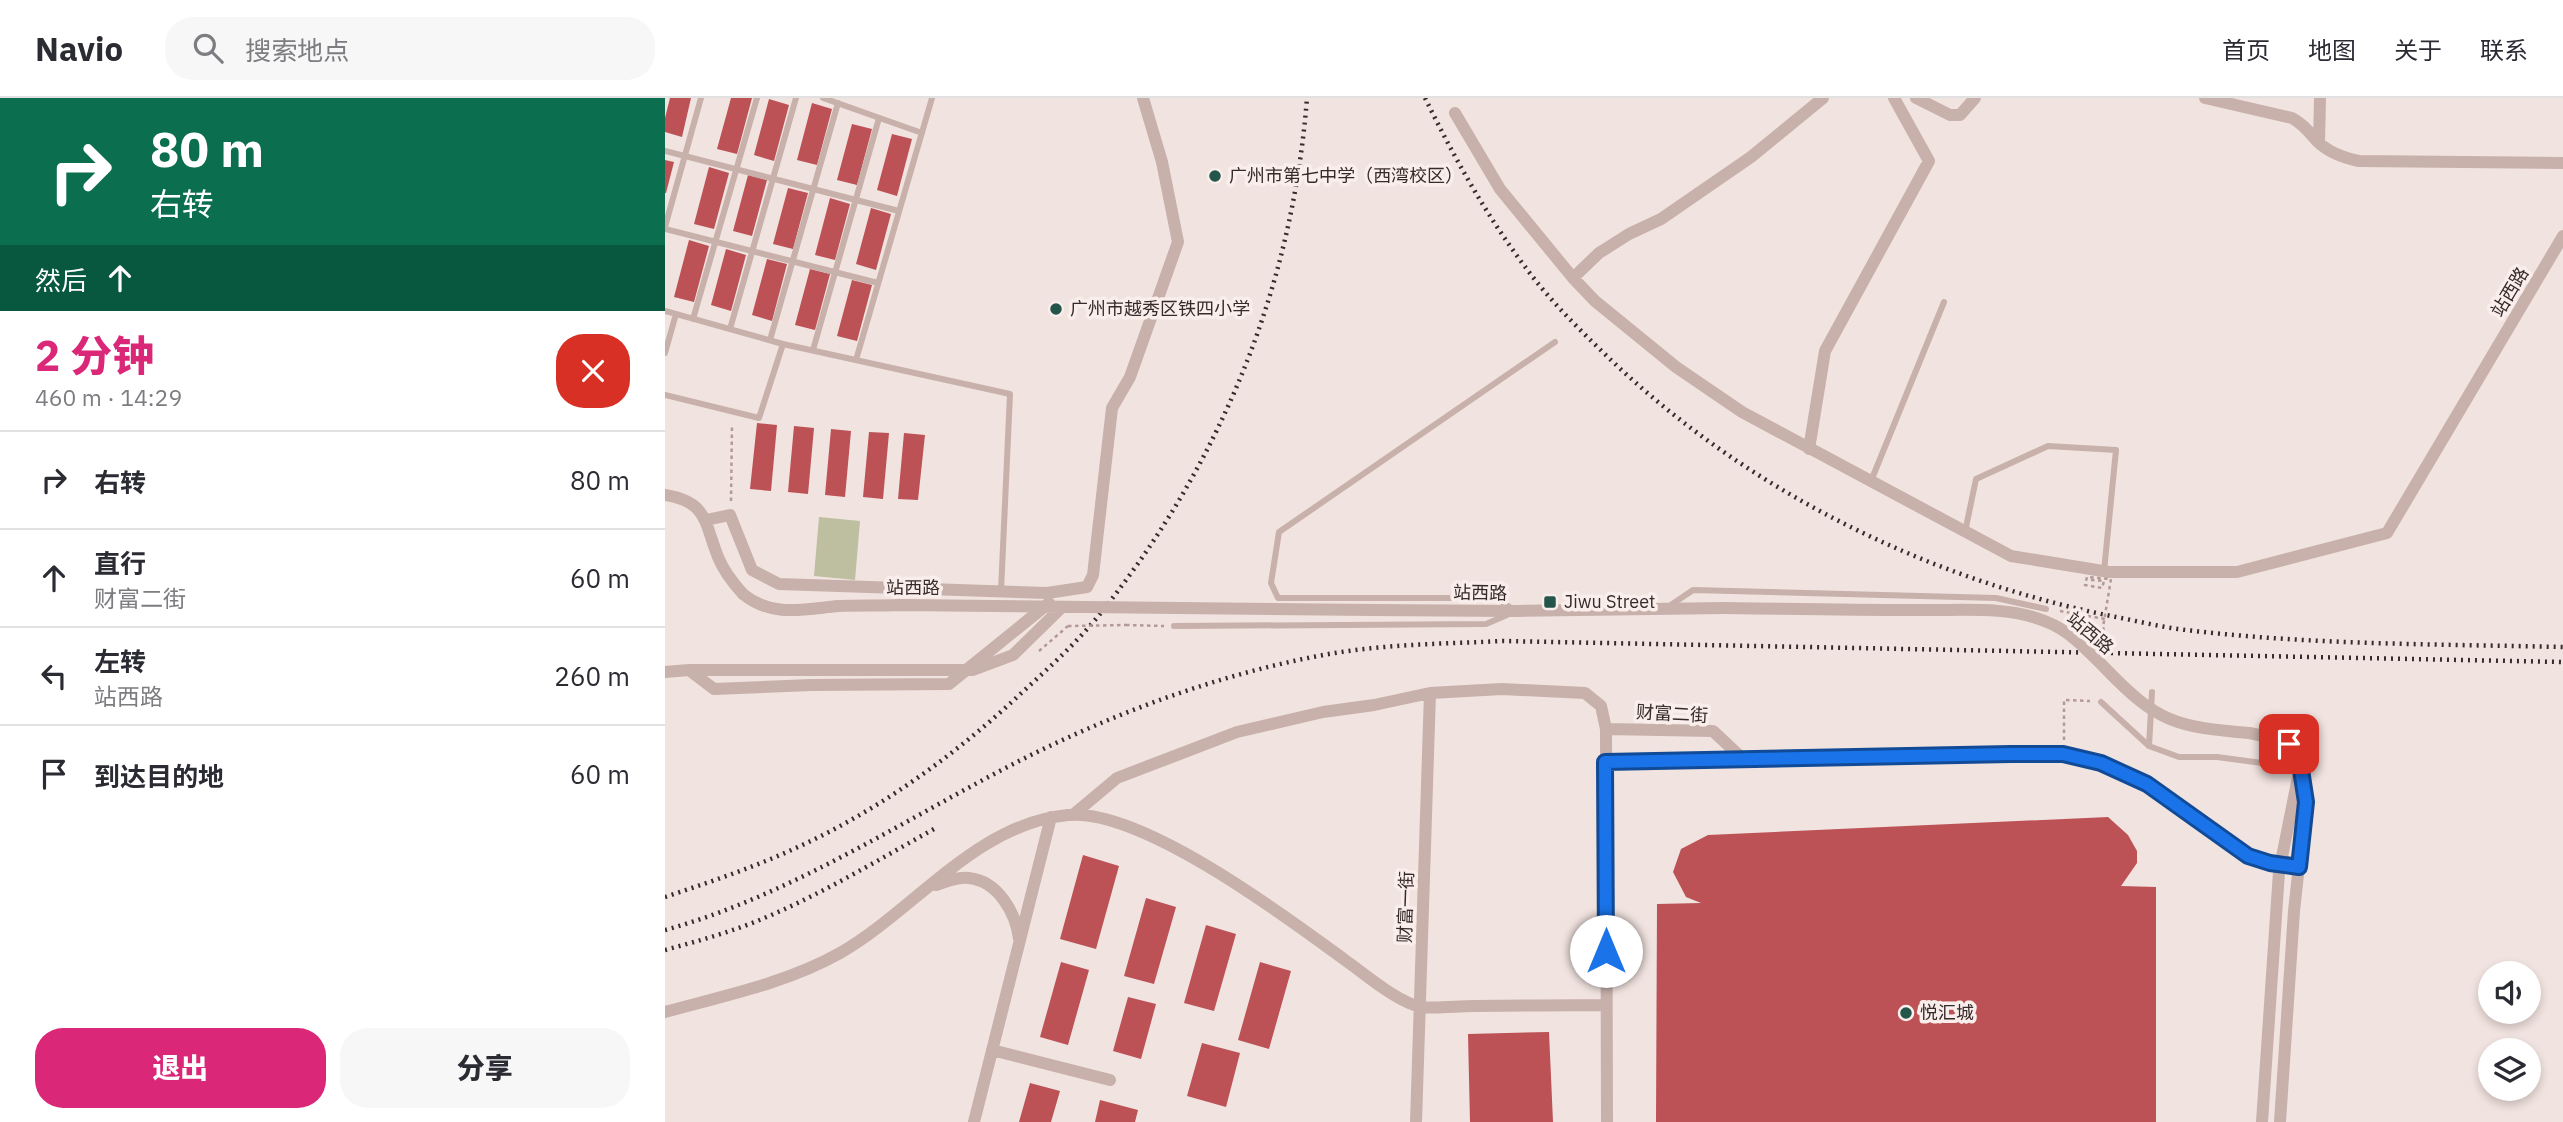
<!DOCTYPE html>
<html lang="zh">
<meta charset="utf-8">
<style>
:root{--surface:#fff;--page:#f7f7f7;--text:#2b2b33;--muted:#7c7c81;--line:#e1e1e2;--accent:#db2777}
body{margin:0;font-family:"IBM Plex Sans","Noto Sans SC",sans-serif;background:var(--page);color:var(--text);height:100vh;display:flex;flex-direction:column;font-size:26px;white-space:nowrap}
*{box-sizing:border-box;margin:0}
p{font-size:23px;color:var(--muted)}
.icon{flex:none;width:38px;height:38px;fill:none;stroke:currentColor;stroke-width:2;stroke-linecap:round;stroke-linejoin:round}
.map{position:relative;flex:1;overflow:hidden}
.side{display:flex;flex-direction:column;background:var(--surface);width:665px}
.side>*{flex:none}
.guide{background:#0b6e4f;color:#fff;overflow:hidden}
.fabs{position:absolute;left:1813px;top:863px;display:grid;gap:14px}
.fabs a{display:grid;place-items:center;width:63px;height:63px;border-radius:50%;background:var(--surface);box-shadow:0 4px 10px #0003;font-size:35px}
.pin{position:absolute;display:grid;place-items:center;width:60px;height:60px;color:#fff;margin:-30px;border-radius:14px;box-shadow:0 4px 10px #0006}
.me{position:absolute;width:77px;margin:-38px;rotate:0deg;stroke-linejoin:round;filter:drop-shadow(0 0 5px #0008)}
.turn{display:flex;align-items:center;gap:24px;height:147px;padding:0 35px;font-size:32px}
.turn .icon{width:91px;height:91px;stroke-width:2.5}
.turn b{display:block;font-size:49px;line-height:60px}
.then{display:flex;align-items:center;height:66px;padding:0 35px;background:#0003;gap:14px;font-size:26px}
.round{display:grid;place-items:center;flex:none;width:74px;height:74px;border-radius:28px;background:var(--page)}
.summary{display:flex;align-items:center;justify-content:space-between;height:119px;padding:0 35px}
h1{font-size:42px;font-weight:800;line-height:52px;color:var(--accent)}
.button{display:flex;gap:14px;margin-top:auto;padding:14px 35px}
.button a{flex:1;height:80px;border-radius:28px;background:var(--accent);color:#fff;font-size:28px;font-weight:800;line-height:80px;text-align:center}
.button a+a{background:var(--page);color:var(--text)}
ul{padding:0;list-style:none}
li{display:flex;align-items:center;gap:21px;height:98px;padding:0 35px;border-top:2px solid var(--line)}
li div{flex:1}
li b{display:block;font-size:26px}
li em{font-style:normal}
header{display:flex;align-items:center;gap:42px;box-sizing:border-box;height:98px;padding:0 35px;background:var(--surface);border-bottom:2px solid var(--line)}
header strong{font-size:33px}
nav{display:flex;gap:38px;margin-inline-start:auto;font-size:24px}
.search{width:490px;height:63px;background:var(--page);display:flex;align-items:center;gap:18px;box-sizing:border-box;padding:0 24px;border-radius:28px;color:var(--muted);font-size:26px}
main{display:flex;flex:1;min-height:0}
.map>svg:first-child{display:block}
.green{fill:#bdbfa0}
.building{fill:#bc5156}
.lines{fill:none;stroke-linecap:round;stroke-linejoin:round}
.path{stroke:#b49a96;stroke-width:2.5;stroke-dasharray:3.5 3.5;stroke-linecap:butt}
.lane{stroke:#c8b0ab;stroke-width:6}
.street{stroke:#c8b0ab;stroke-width:12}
.rail{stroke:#372a2a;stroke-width:4.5;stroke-dasharray:2 5;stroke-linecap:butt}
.path-bridge{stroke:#b49a96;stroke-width:2.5;stroke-dasharray:3.5 3.5;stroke-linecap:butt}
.street-bridge{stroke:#c8b0ab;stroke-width:12}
.route-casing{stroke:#114b97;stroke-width:18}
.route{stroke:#1a73e8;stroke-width:12}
.poi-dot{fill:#23554a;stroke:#f9eeeb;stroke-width:2.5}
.labels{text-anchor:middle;stroke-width:7;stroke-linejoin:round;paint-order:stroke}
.poi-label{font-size:18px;fill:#372a2a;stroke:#f9eeeb;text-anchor:start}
.street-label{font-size:18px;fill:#372a2a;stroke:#f9eeeb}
</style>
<header>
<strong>Navio</strong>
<div class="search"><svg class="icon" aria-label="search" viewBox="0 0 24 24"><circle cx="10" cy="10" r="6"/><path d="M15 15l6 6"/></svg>搜索地点</div>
<nav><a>首页</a><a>地图</a><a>关于</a><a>联系</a></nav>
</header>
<main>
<section class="side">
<div class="guide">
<div class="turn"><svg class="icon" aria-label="right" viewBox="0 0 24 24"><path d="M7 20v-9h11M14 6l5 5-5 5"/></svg><div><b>80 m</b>右转</div></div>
<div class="then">然后<svg class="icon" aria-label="ahead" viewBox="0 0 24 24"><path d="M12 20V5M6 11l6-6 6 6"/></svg></div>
</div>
<div class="summary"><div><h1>2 分钟</h1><p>460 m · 14:29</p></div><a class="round" style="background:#d93025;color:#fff"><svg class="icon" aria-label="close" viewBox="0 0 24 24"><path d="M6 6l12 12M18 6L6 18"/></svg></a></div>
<ul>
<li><svg class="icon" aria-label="right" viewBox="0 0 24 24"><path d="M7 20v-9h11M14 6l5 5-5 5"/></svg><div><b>右转</b></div><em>80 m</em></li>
<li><svg class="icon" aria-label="ahead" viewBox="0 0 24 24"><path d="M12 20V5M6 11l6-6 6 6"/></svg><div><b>直行</b><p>财富二街</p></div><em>60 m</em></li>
<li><svg class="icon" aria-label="left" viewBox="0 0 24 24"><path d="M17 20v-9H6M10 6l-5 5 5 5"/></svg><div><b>左转</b><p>站西路</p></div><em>260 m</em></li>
<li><svg class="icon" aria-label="arrive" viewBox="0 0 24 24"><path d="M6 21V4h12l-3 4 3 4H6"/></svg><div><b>到达目的地</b></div><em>60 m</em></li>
</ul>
<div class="button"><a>退出</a><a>分享</a></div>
</section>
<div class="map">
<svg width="1898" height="1024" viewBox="0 0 1898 1024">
<rect width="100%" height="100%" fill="#f1e3df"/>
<path class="green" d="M154,419L195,423L190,482L149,478Z"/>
<path class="building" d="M5,0H26L17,39L0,34V20Z
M66,0H87L72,56L52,51Z
M104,1L124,7L109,63L89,57Z
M147,5L167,11L152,67L132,62Z
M187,26L207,31L192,87L172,82Z
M227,36L247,41L232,98L212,92Z
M0,62L9,64L1,95H0Z
M44,69L64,75L49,131L29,126Z
M83,77L102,82L87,138L68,133Z
M123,90L143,95L128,151L108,146Z
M165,100L185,106L170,162L150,157Z
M206,110L226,116L211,172L191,166Z
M24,142L44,148L29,204L9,199Z
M61,151L81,157L66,213L46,207Z
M102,161L122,166L107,223L87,217Z
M145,171L165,176L150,232L130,227Z
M187,182L207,187L192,243L172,238Z
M92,325L112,327L106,393L85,391Z
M129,328L149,330L143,396L123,394Z
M166,331L186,333L180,399L160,397Z
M204,334L224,335L218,401L198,399Z
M239,335L260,337L253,402L233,401Z
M1443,719L1463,737L1472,753V765L1456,788L1491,789V1024H991L992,806L1036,805L1021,799L1008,774L1016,751L1043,737Z
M418,757L454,768L431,851L395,841Z
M481,800L511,809L489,886L459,878Z
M541,827L571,836L549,913L519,905Z
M396,864L424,872L403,947L375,939Z
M595,864L626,873L604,951L573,942Z
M463,899L491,906L476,961L448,953Z
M884,934L888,1024H805L803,936Z
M537,945L575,955L561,1009L522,998Z
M365,985L395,993L386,1024H354Z
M435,1002L473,1012L470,1024H430Z"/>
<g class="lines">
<path class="path" d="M66,403L67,326
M1395,513L1440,521
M461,527L499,528
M374,553L403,528
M1399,642V602L1425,603"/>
<path class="lane" d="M158,0L257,35
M0,53L234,113
M0,129L36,0
M0,131L213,185
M0,213L118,246L345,296L336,493
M28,221L92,0
M65,231L131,0
M105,242L173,5
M148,252L214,20
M0,255L11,216
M191,262L267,0
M0,297L94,320L118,246
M1206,383L1279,204
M1300,434L1311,381L1383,348L1451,352L1439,473
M1003,509L1028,492L1331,500L1381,511
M846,510L831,500H613L606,485L614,434L890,244
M509,528L821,526L842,517
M1436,604L1484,648L1514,659H1552L1634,670
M1484,648L1487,594"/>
<path class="street" d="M1251,0L1285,17H1295L1310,0
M1540,0L1627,20C1638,26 1644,34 1652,43C1664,55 1679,60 1694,63L1898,65
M790,15L835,91L908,180L930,203L1011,269L1077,314L1346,458L1444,474H1572L1722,435L1898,138
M1654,45L1655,0
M908,180L934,155L964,136L996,121L1086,59L1158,0
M1144,351L1160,253L1264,63L1229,0
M0,397C43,404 39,424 53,459C59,474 68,485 78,496
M41,422L65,417L87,472L114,486L382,495L422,489L428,477L447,310L465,279L513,144L497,64L478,0
M709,512L850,513L1060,510
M24,572L49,591L146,587L284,586L384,505
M0,574L24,572H161
M941,631L1048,633L1080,663L1346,656H1395L1415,658L1461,675L1482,686L1583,758L1605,765L1634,769
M1584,635L1609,640L1631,652L1634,659L1641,704L1629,813L1615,1024
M940,664L1080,663
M409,716L452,680L572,634L658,614L709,607L765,595L837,591L920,595L936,608L941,631L942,1024
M271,787C282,783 293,779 304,780C333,783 351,815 354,841
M0,914C58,898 122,885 175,855C249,813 312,725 403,717C476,710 620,818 680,862C700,876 732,904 756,909C772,911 792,908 809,908C853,908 897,907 941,907
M327,952L445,982
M309,1024L386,719
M751,1024L765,595
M1597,1024L1614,774L1634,674"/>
<path class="rail" d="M760,0C790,61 822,119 864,174C888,206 918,235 947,263C1085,394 1260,480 1446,518C1468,522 1491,528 1513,531C1640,547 1770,546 1898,549
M0,799C45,784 90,769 133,749C212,713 286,660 350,601C379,574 410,547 435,516C555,366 627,192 642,0
M0,832C131,796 247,716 368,656C458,612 554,577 653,558C714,546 776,546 838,543L1898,564
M0,852C33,843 66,834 97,821C157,796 213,762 269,731"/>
<path class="path-bridge" d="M1426,482L1439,483L1437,490L1420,487L1422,479L1446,481L1438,529L1445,555
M403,528L461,527"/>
<path class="street-bridge" d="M78,496C107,520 140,511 173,508C194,507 214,508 234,507L709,512
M1060,510C1123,511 1187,512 1251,512C1293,513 1343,507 1382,524C1405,533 1423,553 1440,570C1492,624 1510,629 1584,635
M161,572H308L348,557L396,510"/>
</g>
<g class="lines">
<defs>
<path id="route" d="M941,853L940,664L1346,656H1398L1436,665L1482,686L1583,758L1605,765L1634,769L1641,704L1634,659L1630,652L1624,646"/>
</defs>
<use href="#route" class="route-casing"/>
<use href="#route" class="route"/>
</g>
<g class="poi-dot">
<circle cx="550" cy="78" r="7"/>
<circle cx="391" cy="211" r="7"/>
<rect x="878" y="497" width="14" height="14" rx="3.5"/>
<circle cx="1241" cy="915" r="7"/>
</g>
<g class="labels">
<g class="poi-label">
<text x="564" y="84">广州市第七中学（西湾校区）</text>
<text x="405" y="217">广州市越秀区铁四小学</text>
<text x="899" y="510">Jiwu Street</text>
<text x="1255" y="921">悦汇城</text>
</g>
<g class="street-label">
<text transform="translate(1845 194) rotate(-59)" y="6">站西路</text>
<text x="248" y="496">站西路</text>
<text transform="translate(815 495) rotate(1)" y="6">站西路</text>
<text transform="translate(1425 535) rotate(40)" y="6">站西路</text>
<text transform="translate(1007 616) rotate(3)" y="6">财富二街</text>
<text transform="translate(741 809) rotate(-88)" y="6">财富一街</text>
</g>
</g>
</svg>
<div class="fabs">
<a><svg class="icon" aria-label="sound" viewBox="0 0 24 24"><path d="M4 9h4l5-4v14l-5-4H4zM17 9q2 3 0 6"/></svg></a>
<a><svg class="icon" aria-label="layers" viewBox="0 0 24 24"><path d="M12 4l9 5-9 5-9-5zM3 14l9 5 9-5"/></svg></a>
</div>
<div class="pin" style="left:1624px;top:646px;background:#d93025"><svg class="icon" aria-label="arrive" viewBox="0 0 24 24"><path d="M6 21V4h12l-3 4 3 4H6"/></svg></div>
<svg class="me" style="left:941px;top:853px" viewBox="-20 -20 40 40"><circle r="19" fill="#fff"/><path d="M0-13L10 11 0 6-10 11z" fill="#1a73e8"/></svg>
</div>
</main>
